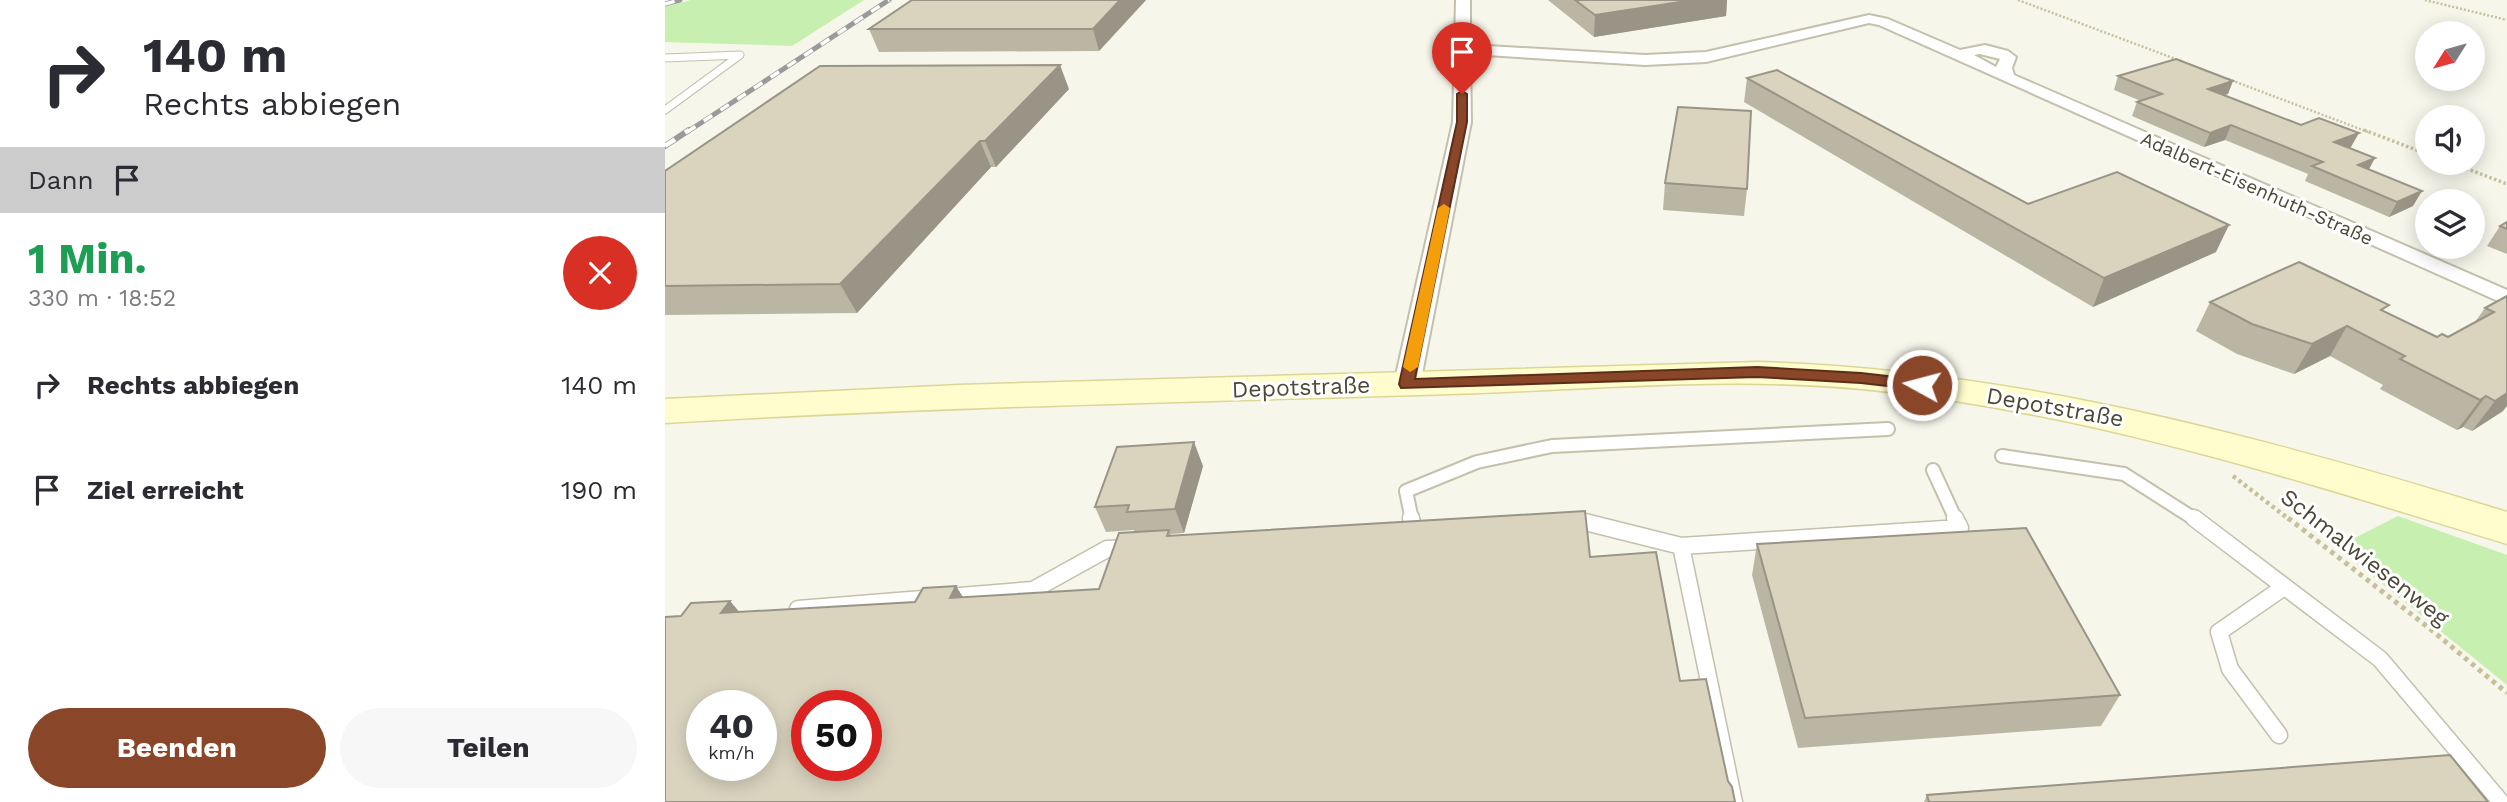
<!DOCTYPE html>
<html lang="de">
<meta charset="utf-8">
<style>
:root{--surface:#fff;--page:#f7f7f7;--text:#2b2b33;--muted:#7c7c81;--accent:#8a4628}
body{margin:0;font-family:"Work Sans",sans-serif;background:var(--page);color:var(--text);height:100vh;display:flex;flex-direction:column;font-size:26px;white-space:nowrap}
*{box-sizing:border-box;margin:0}
p{font-size:23px;color:var(--muted)}
.icon{flex:none;width:38px;height:38px;fill:none;stroke:currentColor;stroke-width:2;stroke-linecap:round;stroke-linejoin:round}
.map{position:relative;flex:1;overflow:hidden}
.drawer{display:flex;flex-direction:column;background:var(--surface);width:665px}
.drawer>*{flex:none}
.hud{background:#fff;color:var(--text);overflow:hidden}
.needle{width:46px;rotate:233deg}
.fabs{position:absolute;left:1750px;top:21px;display:grid;gap:14px}
.fabs a{display:grid;place-items:center;width:70px;height:70px;border-radius:50%;background:var(--surface);box-shadow:0 4px 18px #0003;font-size:35px}
.speed{position:absolute;left:21px;top:690px;display:flex;gap:14px;font-size:35px;font-weight:700;text-align:center}
.speed>*{display:grid;place-content:center;width:91px;height:91px;border-radius:50%;background:var(--surface);box-shadow:0 4px 18px #0003;line-height:1}
.speed small{font-size:18px;font-weight:400}
.speed .limit{border:10px solid #d22;background:#fff;color:#111}
.pin{position:absolute;display:grid;place-items:center;width:60px;height:60px;color:#fff;margin:-72px -30px;border-radius:50% 50% 50% 0;rotate:-45deg;box-shadow:0 0 7px #0007}
.pin .icon{rotate:45deg}
.me{position:absolute;width:77px;margin:-38px;rotate:277deg;stroke-linejoin:round;filter:drop-shadow(0 0 5px #0008)}
.turn{display:flex;align-items:center;gap:24px;height:147px;padding:0 28px;font-size:32px}
.turn .icon{width:91px;height:91px;stroke-width:2.5}
.turn b{display:block;font-size:49px;line-height:60px}
.then{display:flex;align-items:center;height:66px;padding:0 28px;background:#0003;gap:14px;font-size:26px}
.round{display:grid;place-items:center;flex:none;width:74px;height:74px;border-radius:37px;background:var(--page)}
.overview{display:flex;align-items:center;justify-content:space-between;height:119px;padding:0 28px}
h1{font-size:42px;font-weight:700;line-height:52px;color:#1e9e55}
.action{display:flex;gap:14px;margin-top:auto;padding:14px 28px}
.action a{flex:1;height:80px;border-radius:42px;background:var(--accent);color:#fff;font-size:28px;font-weight:700;line-height:80px;text-align:center}
.action a+a{background:var(--page);color:var(--text)}
ul{padding:0;list-style:none}
li{display:flex;align-items:center;gap:21px;height:105px;padding:0 28px}
li div{flex:1}
li b{display:block;font-size:26px}
li em{font-style:normal}
main{display:flex;flex:1;min-height:0}
.map>svg:first-child{display:block}
.green{fill:#c7efb0}
.lines{fill:none;stroke-linecap:round;stroke-linejoin:round}
.service-far2-casing{stroke:#c4c0ac;stroke-width:9}
.service-far1-casing{stroke:#c4c0ac;stroke-width:16}
.service-casing{stroke:#c4c0ac;stroke-width:19}
.minor-casing{stroke:#c4c0ac;stroke-width:4}
.secondary-casing{stroke:#dcd696;stroke-width:3}
.path-far3{stroke:#c7c09c;stroke-width:2.5;stroke-dasharray:2 2;stroke-linecap:butt}
.path-far2{stroke:#c7c09c;stroke-width:3.5;stroke-dasharray:2.5 2.5;stroke-linecap:butt}
.path-far1{stroke:#c7c09c;stroke-width:4.5;stroke-dasharray:3.5 3.5;stroke-linecap:butt}
.path{stroke:#c7c09c;stroke-width:5;stroke-dasharray:4.5 4.5;stroke-linecap:butt}
.service-far2{stroke:#fff;stroke-width:7}
.service-far1{stroke:#fff;stroke-width:12}
.service{stroke:#fff;stroke-width:16}
.minor{fill:#fff;fill-rule:evenodd}
.secondary{fill:#fffccd;fill-rule:evenodd}
.rail-far1-casing{stroke:#9a9a9a;stroke-width:5}
.rail-casing{stroke:#9a9a9a;stroke-width:6}
.rail-far1{stroke:#fff;stroke-width:3.5;stroke-dasharray:10;stroke-linecap:butt}
.rail{stroke:#fff;stroke-width:4.5;stroke-dasharray:12;stroke-linecap:butt}
.wall{fill:#bbb6a4}
.shaded-wall{fill:#999486}
.building{fill:#dad4bf;stroke:#999486;stroke-width:2;fill-rule:evenodd}
.route{fill:#8a4628;stroke:#5a2e1a;stroke-width:2}
.slow{fill:#f59e0b}
.labels{text-anchor:middle;stroke-width:6;stroke-linejoin:round;paint-order:stroke}
.far-street-label{font-size:19px;fill:#4d4837;stroke:#fff}
.street-label{font-size:23px;fill:#4d4837;stroke:#fff}
</style>
<main>
<section class="drawer">
<div class="hud">
<div class="turn"><svg class="icon" aria-label="right" viewBox="0 0 24 24"><path d="M7 20v-9h11M14 6l5 5-5 5"/></svg><div><b>140 m</b>Rechts abbiegen</div></div>
<div class="then">Dann<svg class="icon" aria-label="arrive" viewBox="0 0 24 24"><path d="M6 21V4h12l-3 4 3 4H6"/></svg></div>
</div>
<div class="overview"><div><h1>1 Min.</h1><p>330 m · 18:52</p></div><a class="round" style="background:#d93025;color:#fff"><svg class="icon" aria-label="close" viewBox="0 0 24 24"><path d="M6 6l12 12M18 6L6 18"/></svg></a></div>
<ul>
<li><svg class="icon" aria-label="right" viewBox="0 0 24 24"><path d="M7 20v-9h11M14 6l5 5-5 5"/></svg><div><b>Rechts abbiegen</b></div><em>140 m</em></li>
<li><svg class="icon" aria-label="arrive" viewBox="0 0 24 24"><path d="M6 21V4h12l-3 4 3 4H6"/></svg><div><b>Ziel erreicht</b></div><em>190 m</em></li>
</ul>
<div class="action"><a>Beenden</a><a>Teilen</a></div>
</section>
<div class="map">
<svg width="1842" height="802" viewBox="0 0 1842 802">
<rect width="100%" height="100%" fill="#f7f6eb"/>
<path class="green" d="M26,0H199L127,46L0,42V7Z
M1733,516L1842,555V685L1672,547Z"/>
<g class="lines">
<defs>
<path id="service-far2" d="M0,58L75,55L0,110"/>
<path id="service-far1" d="M1337,456L1459,474L1531,520
M1268,470L1291,520
M747,520L741,491L812,462L887,446L1223,429"/>
<path id="service" d="M746,518L748,528
M1529,518L1715,659L1836,802
M905,523L920,522L1016,546
M133,609L368,590L442,549L464,548
M1614,735L1565,669L1554,632L1619,587
M1069,802L1016,546L1295,528L1290,518"/>
<path id="minor" d="M791,0H805V45L980,55L1041,52L1204,15L1223,19L1295,50L1320,45L1343,51L1351,57L1347,68L1349,75L1842,290V305L1214,25L1204,23L1041,62L980,65L805,54L806,122L755,384L751,390L742,392L733,390L729,384L788,122ZM1315,54L1335,59L1331,67L1309,55Z"/>
<path id="secondary" d="M1093,362C1350,369 1598,437 1842,512V544C1626,478 1423,412 1197,389C1060,376 923,390 786,394C524,402 262,407 0,423V399L294,385Z"/>
</defs>
<use href="#service-far2" class="service-far2-casing"/>
<use href="#service-far1" class="service-far1-casing"/>
<use href="#service" class="service-casing"/>
<use href="#minor" class="minor-casing"/>
<use href="#secondary" class="secondary-casing"/>
<path class="path-far3" d="M1353,0L1516,61
M1760,0L1842,20
M1563,79L1703,132"/>
<path class="path-far2" d="M1699,130L1762,154
M1787,163L1842,184"/>
<path class="path-far1" d="M1568,476L1625,520"/>
<path class="path" d="M1623,518L1764,628L1842,693"/>
<use href="#service-far2" class="service-far2"/>
<use href="#service-far1" class="service-far1"/>
<use href="#service" class="service"/>
<use href="#minor" class="minor"/>
<use href="#secondary" class="secondary"/>
<defs>
<path id="rail-far1" d="M0,4L15,0
M22,132L224,0"/>
<path id="rail" d="M0,146L24,130"/>
</defs>
<use href="#rail-far1" class="rail-far1-casing"/>
<use href="#rail" class="rail-casing"/>
<use href="#rail-far1" class="rail-far1"/>
<use href="#rail" class="rail"/>
</g>
<path class="wall" d="M481,0L434,51L214,52L204,29Z
M883,0H1062L1061,16L929,37Z
M1453,76L1563,94L1559,95L1686,147L1683,148L1704,169L1748,206L1724,217L1640,181L1643,174L1560,140L1539,147L1467,116L1472,102L1476,101L1449,90Z
M1082,78L1363,204L1551,252L1428,307L1079,102Z
M404,89L331,167H326L192,313L0,315V171Z
M1000,183L1082,189L1079,216L998,210Z
M1842,222V254L1822,246L1835,226Z
M1842,296L1838,411L1807,431L1798,427L1792,430L1715,389L1718,385L1665,356L1629,374L1572,354L1531,331L1545,302L1720,312L1772,337H1783L1810,322L1820,308Z
M538,466L519,533L506,534V536L925,557L1015,681L1063,781L16,616L65,601L74,612L250,602L291,586L298,597L434,589L470,532L469,530L441,532L430,507Z
M1092,544L1455,695L1436,726L1133,748L1087,575Z
M1262,795L1823,802H1259Z"/>
<path class="shaded-wall" d="M455,0H481L434,51L428,29Z
M1028,0H1062L1061,16L929,37L930,15Z
M395,65L404,89L331,167L320,141Z
M1568,81L1563,94L1538,102L1543,89Z
M1566,125L1560,140L1539,147L1545,133Z
M1694,133L1686,147L1662,157L1669,142Z
M315,141L326,167L192,313L175,284Z
M1710,158L1702,173L1693,165Z
M1757,191L1748,206L1724,217L1732,202Z
M1564,225L1551,252L1428,307L1439,278Z
M1682,326L1665,356L1629,374L1647,344Z
M1842,391V406L1838,411L1807,431L1830,401Z
M1821,396L1798,427L1792,430L1815,400Z
M529,442L538,466L519,533L510,509Z
M291,586L306,611L285,598Z
M65,601L86,626L56,613Z"/>
<path class="building" d="M247,0H455L428,29H204Z
M910,0H1028L930,15Z
M1511,59L1568,81L1543,89L1636,125L1654,118L1694,133L1669,142L1710,158L1693,165L1757,191L1732,202L1647,166L1658,162L1566,125L1545,133L1472,102L1497,94L1453,76Z
M395,65L320,141H315L175,284L0,286V171L155,66Z
M1112,70L1363,204L1452,172L1564,225L1439,278L1082,78Z
M1013,107L1086,111L1082,189L1000,183Z
M1842,222V229L1835,226Z
M1634,262L1724,305L1716,310L1772,337L1777,334L1783,337L1829,312L1820,308L1842,296V393L1830,401L1821,396L1815,400L1735,359L1740,356L1682,326L1647,344L1587,324L1545,302Z
M529,442L510,509L462,512L464,505L430,507L452,447Z
M920,511L925,557L991,552L1015,681L1041,679L1063,781L1067,787L1070,802H0V617L16,616L26,603L65,601L56,613L250,602L258,588L291,586L285,598L434,589L454,533L504,530L502,536ZM37,705H96V765H37ZM142,705H201V765H142Z
M1361,528L1455,695L1140,718L1092,544Z
M1785,755L1823,802H1264L1262,795Z"/>
<path class="route" d="M797,91L802,94V122L750,379L1092,367L1196,373L1257,380L1265,385L1257,390L1196,383L1092,377L736,388L734,384L792,122V94Z"/>
<path class="slow" d="M779,204L785,208L753,367L745,372L738,367L773,208Z"/>
<g class="labels">
<g class="far-street-label">
<text transform="translate(1592 188) rotate(24)" y="7">Adalbert-Eisenhuth-Straße</text>
</g>
<g class="street-label">
<text transform="translate(636 387) rotate(-2)" y="8">Depotstraße</text>
<text transform="translate(1390 407) rotate(10)" y="8">Depotstraße</text>
<text transform="translate(1700 557) rotate(38)" y="8">Schmalwiesenweg</text>
</g>
</g>
</svg>
<div class="fabs">
<a><svg class="needle" viewBox="-14 -14 28 28"><path d="M0-13l5 13h-10z" fill="#e53935"/><path d="M0 13l5-13h-10z" fill="#7c7c81"/></svg></a>
<a><svg class="icon" aria-label="sound" viewBox="0 0 24 24"><path d="M4 9h4l5-4v14l-5-4H4zM17 9q2 3 0 6"/></svg></a>
<a><svg class="icon" aria-label="layers" viewBox="0 0 24 24"><path d="M12 4l9 5-9 5-9-5zM3 14l9 5 9-5"/></svg></a>
</div>
<div class="speed"><div>40<small>km/h</small></div><div class="limit">50</div></div>
<div class="pin" style="left:797px;top:94px;background:#d93025"><svg class="icon" aria-label="arrive" viewBox="0 0 24 24"><path d="M6 21V4h12l-3 4 3 4H6"/></svg></div>
<svg class="me" style="left:1257px;top:385px" viewBox="-20 -20 40 40"><circle r="17" fill="#8a4628" stroke="#fff" stroke-width="3"/><path d="M0-11L8 9 0 5-8 9z" fill="#fff"/></svg>
</div>
</main>
